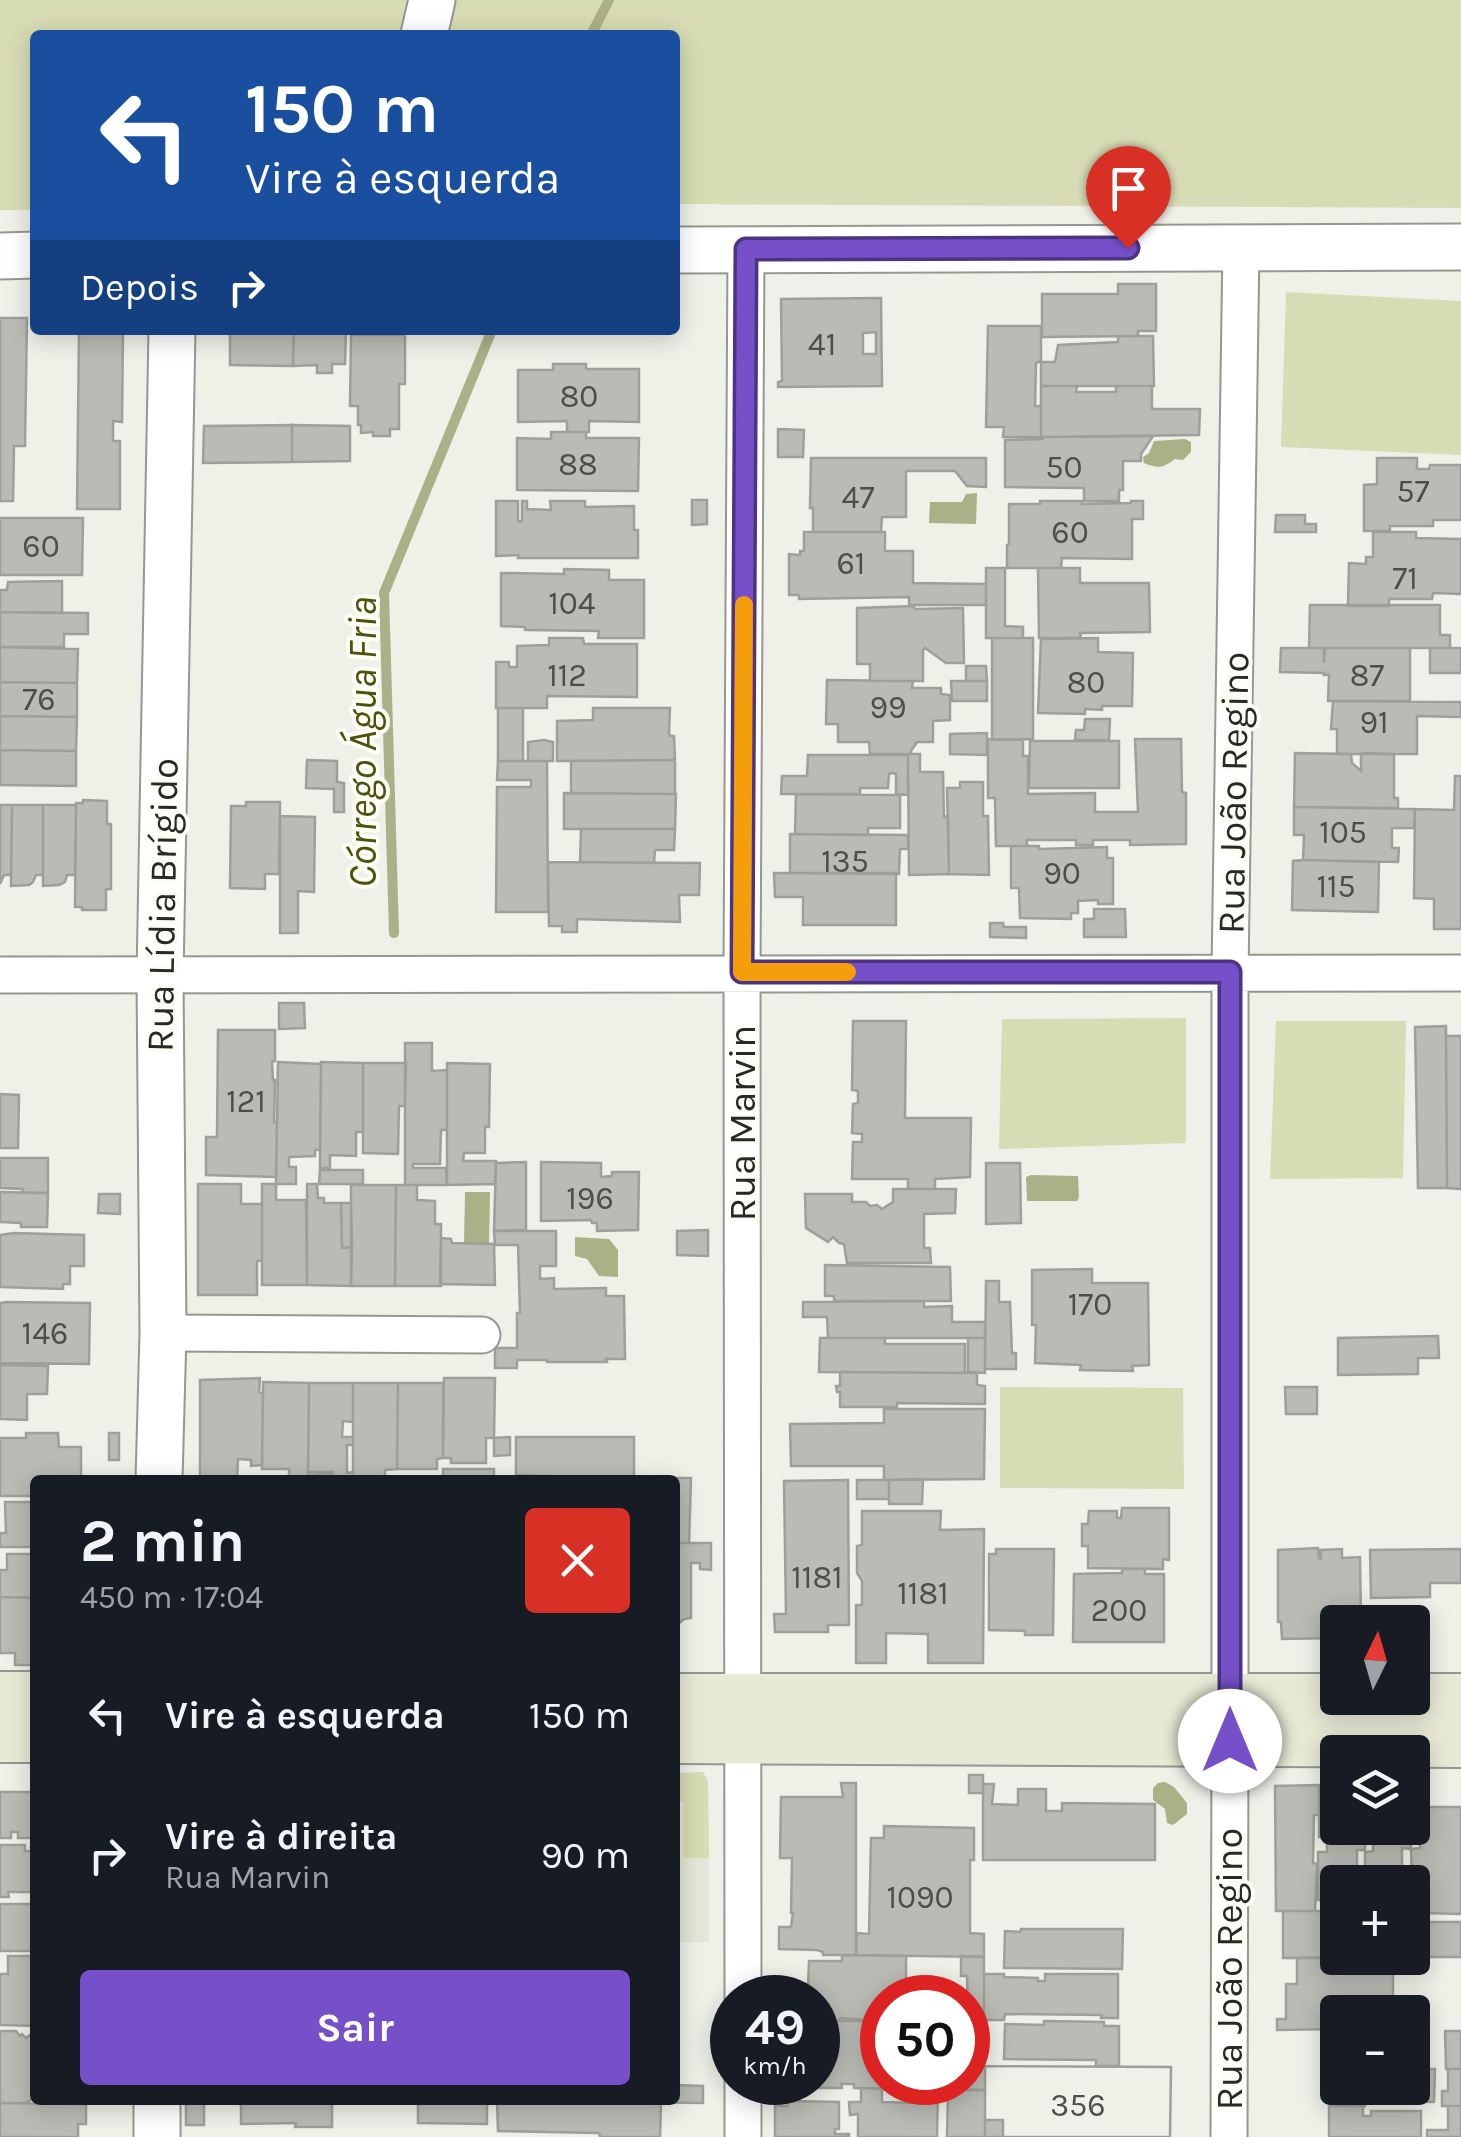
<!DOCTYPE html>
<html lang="pt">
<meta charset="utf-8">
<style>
:root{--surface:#171b24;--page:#242831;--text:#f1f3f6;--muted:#9ea1a6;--accent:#7550c9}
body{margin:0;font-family:Karla,sans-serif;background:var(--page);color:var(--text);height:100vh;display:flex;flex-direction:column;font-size:38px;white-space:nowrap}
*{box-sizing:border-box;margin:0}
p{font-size:32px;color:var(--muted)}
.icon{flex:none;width:55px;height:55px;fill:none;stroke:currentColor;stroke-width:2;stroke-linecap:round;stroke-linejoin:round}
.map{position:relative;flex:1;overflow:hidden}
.details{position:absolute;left:30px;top:1475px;width:650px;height:630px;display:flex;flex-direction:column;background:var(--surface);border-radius:10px;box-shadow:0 5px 25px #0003}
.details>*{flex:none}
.guide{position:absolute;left:30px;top:30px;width:650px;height:305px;border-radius:10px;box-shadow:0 5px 25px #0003;background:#1a4fa0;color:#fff;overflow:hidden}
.needle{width:65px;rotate:5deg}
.tools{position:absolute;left:1320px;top:1605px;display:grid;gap:20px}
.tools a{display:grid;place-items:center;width:110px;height:110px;border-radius:10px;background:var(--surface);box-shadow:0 5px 25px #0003;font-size:50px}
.speed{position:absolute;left:710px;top:1975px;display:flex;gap:20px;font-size:50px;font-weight:700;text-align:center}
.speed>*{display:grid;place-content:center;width:130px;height:130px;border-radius:50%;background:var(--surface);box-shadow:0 5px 25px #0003;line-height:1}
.speed small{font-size:25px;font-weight:400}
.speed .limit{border:15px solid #d22;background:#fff;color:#111}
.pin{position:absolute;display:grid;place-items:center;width:85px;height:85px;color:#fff;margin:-102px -42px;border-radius:50% 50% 50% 0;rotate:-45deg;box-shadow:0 0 10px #0007}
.pin .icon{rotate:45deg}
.me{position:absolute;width:110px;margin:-55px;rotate:0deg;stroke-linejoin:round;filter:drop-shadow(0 0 8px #0008)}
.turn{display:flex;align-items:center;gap:35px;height:210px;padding:0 50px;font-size:45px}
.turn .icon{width:130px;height:130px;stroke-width:2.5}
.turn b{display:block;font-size:70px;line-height:85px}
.then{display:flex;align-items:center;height:95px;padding:0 50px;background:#0003;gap:20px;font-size:38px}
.round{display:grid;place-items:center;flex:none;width:105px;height:105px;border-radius:10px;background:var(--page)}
.overview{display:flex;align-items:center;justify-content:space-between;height:170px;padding:0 50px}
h1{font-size:60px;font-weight:700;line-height:75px}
.primary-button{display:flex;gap:20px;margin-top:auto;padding:20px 50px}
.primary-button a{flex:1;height:115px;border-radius:10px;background:var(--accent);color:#fff;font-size:40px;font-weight:700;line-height:115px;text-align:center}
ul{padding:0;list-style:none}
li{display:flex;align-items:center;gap:30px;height:140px;padding:0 50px}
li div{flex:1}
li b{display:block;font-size:38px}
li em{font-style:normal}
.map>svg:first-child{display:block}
.built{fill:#e4e6d7}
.green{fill:#d7dcb4}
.water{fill:#abb086}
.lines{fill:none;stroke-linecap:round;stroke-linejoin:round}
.stream{stroke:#abb086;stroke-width:10}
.building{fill:#babbb4;stroke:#9e9f98;stroke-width:2.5;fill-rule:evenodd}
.minor-casing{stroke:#969790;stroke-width:39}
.tertiary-casing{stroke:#969790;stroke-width:49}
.secondary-casing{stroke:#969790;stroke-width:54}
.minor{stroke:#fff;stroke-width:35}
.tertiary{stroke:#fff;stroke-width:45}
.secondary{stroke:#e8ead6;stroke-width:50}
.route-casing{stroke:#4c3483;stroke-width:25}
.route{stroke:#7550c9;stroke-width:18}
.slow{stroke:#f59e0b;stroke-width:18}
.labels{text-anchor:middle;stroke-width:8;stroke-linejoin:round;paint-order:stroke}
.number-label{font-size:32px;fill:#4c4e4a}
.street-label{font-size:38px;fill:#282926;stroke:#fcfdf5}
.water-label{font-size:40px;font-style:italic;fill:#4e520d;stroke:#fcfdf5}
</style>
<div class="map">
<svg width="1461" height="2137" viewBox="0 0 1461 2137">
<rect width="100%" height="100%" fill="#eff0e8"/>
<path class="built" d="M703,1772L708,1781L709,1942H675V1773Z"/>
<path class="green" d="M0,0H1461V208L675,204V35H35V210H0Z
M1286,292L1461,301V455L1281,447Z
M1186,1018V1143L999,1149L1002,1019Z
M1276,1021H1406L1403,1178L1270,1179Z
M1000,1387L1183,1388L1184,1489L1000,1488Z
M703,1772L708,1781L709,1858H683V1802H675V1773Z"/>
<path class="water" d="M1185,439L1191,442V452L1183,460L1175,459C1163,468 1158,469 1144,463L1143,457L1149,453L1154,441Z
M977,493L976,524L929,523L930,502H962L966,494Z
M1031,1175L1078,1176L1079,1197L1077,1201H1027L1026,1177Z
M465,1192H490L489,1243H464Z
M575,1237L609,1239L618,1250V1277L599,1276L587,1259L575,1256Z
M1165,1782L1174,1787L1187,1803V1814L1173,1825L1167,1823L1165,1809L1153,1800V1788L1158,1783Z"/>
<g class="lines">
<path class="stream" d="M591,35L609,0
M394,933L384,593L492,330"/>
</g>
<path class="building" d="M1118,284H1156V331H1138V336L1042,337V294H1118Z
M881,298L882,386L778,387V382L782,381L781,299ZM876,332V354H863V333Z
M0,318H27L25,446H14L13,501H0Z
M988,326H1041V361L1036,363L1035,406H1041V437H1003L1004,427H986Z
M79,330H123L122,422L113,421V441H120V509H77Z
M230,330H294L293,366L230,365Z
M294,330H346L345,364H332V373H317V365L293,366Z
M351,335H405V384H399V429H390V436H373V432L361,433V425H358V406H350Z
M1118,336H1153L1154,386H1041V362H1055L1058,345L1118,342Z
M553,364H586V369H639V422L589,421V432H567V421L518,422V370H553Z
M1041,386H1077L1076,392H1116V386H1152V409H1200L1199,435L1041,437Z
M292,425L350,426V461L292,462Z
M292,425V462L203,463L204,426Z
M778,429L804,430L803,457H778Z
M551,432H586V438H639L638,491L517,490V438L551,439Z
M1153,436L1141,454V461H1123V490H1119V501H1084V488L1005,487V440L1043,439V437Z
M811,458H986V487L967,486L955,471H906V517H882L881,532H813V508H810Z
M1377,458H1417V469H1429L1430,465H1461V520H1433V526H1390V531H1364V485L1377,484Z
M692,500H707V524L692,525Z
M496,501H518V521H522V501H527V509L551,510L550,501H585V507L634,506V530H638V558H518L519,555L496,556Z
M1040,501H1082V504L1131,503V501H1143V519H1132V559L1062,558L1061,568H1007V545L1009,544V504H1040Z
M1276,515H1305V524H1316V532H1275Z
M0,518H83L82,575H0Z
M804,532H885V551H913V583L986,584V605H909V597L799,599V595H789V554L800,555V551H804Z
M1373,532H1416V538L1461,539V594L1433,593L1432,599H1389V606H1348L1349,563L1366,564V557H1373Z
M986,568H1005V626L1023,627V638H986Z
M1038,568H1080V583H1149L1150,632L1080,633L1081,638H1039Z
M564,569L609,570V580H644V638H598L599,631L528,630H525V627L501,626V573L564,574Z
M62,581V613L0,612V590H7L8,582Z
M1310,605H1440V635H1450V648H1309Z
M913,606L915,609L963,608L964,663H946L925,648L923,650V681H870V664H857V608Z
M0,612L88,613V634H64V647H0Z
M549,638H583L584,644H637V697L547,696V708H496V662H509V667H517V646L549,645Z
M992,638H1033V739L992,740Z
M1098,638V652L1133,653L1132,706H1102V710L1085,709V714L1038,713L1041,639Z
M0,647L78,649L77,683L0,682Z
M1281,648H1324V663L1325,648H1410V701H1328L1329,675H1324V673L1280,672Z
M1430,648H1461V673H1430Z
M966,666H986L987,681H966Z
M827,680L913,681L912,688H941V694L950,695V720L933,721V742H917L911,751V754H870L869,742H838V724H826Z
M951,681H987V701H952Z
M0,682L77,683V717L0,716Z
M1333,701L1461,702V717L1417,716V754H1337V729H1331Z
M498,708H523V761H498Z
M593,708H670L669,733L670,736H674L675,760L557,761V721L593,720Z
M0,716L77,717L76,751L0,750Z
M1085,719H1110L1109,740H1075L1076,730H1084Z
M987,733V755L950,754V734Z
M988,739L1023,740V756H1028V794L1095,793V812H1138L1135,739H1181L1182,792L1186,793V844L1130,845V840H1093V845H1076V840H1027V846H996L995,798H988Z
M544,740L553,742V761H528V742Z
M1030,741H1119V788H1029Z
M0,750L76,751V786L0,785Z
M1295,753L1351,754L1352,763L1361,771V753L1394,754V798H1398V808L1294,807Z
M908,754H920V772H943L944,817L948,816L949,874L909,875Z
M808,755H908V795L896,794V774L893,773L889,774L888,788H860V794H781L782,776H807Z
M307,760L337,761V782L344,783V812H334V789L306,788Z
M675,760V794L571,793V761Z
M498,761H547L548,912H496L497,787H531V780H497Z
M1455,776H1461V929H1434V899L1414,898L1415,809L1454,810Z
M960,782H983V816H988L989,875L949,874L947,788H960Z
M564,793L676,794L675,829H564Z
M796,794L900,795V828H868V835L795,834Z
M83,800L107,801V824H111V889H106V910H82V907H75L76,805V803H83Z
M246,802H280L279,874H265V889L230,888L231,806H246Z
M0,805H12L11,875H4L0,884Z
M12,805H43V875H36L33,882L29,885L11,886Z
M43,805H76L75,875H67L65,882L59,885L43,886Z
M1294,807L1415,809L1414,828H1392V848H1399L1398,862L1303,860L1304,835H1294Z
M280,816L315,817L314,892L298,891V933H280Z
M581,829H675L674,850H655L654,863L580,862Z
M790,834L908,835V849H900L899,874L790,873Z
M1011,846H1039V849L1107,847V858H1113V904H1098V900L1078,901V913H1071V919L1020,918L1019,888H1011Z
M1303,860L1379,862L1378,912L1292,910L1293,861Z
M548,862L700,863L699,895H679L680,922L577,919V932H562V926H549Z
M774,873H896V925H803V897H775Z
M1094,909H1125L1126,937H1084V919H1094Z
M990,923H1003L1004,927H1026V938L990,937Z
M279,1003H304L305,1028L279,1029Z
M853,1021H906L905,1118H971L970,1177L935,1179V1189H908V1179H852L853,1142H862V1134L852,1133L853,1104L858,1103V1091L852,1090Z
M1446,1026L1447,1188H1418L1415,1027Z
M218,1030H275V1061L272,1062L273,1080H275L274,1122H277L276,1177L206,1175V1137H217Z
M1446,1036H1461V1189L1447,1188Z
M405,1043H432V1071L447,1070V1130H441L440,1164H413V1168H446L447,1185H405Z
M278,1062L321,1064L320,1150H315V1156L289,1157V1167H296V1184H276Z
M321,1062L363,1063V1132H356V1156L330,1155V1168H320Z
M363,1063H406L405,1106H399L398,1154L363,1153Z
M447,1063L490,1064L489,1127H485V1153H464L463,1161H496L495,1184L447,1185Z
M0,1094L19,1095L18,1148H0Z
M0,1158H48V1193H22L23,1189L0,1188Z
M526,1162V1230L494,1231L496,1163Z
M541,1162L601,1163V1177L612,1176V1172H639L638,1230L597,1231V1223H592L591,1220L541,1221Z
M986,1163H1020L1021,1223L986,1224Z
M320,1170H363V1184H319Z
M198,1184H241V1204H262V1261H257V1295H198Z
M262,1184H276V1200H306L307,1285H262Z
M307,1184H317L318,1198H324V1203H341L342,1248L352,1247L351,1286L307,1285Z
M351,1185H396L395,1286H351Z
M396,1185H417V1200L435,1201V1224H441V1286H395Z
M893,1189H956L955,1213L924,1214V1248H930L931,1263H847L844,1244L839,1243L833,1237L828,1242L806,1228L805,1194H852V1202H866L870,1206L877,1205L882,1209L893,1202Z
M0,1192L48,1193L47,1227H21V1223L0,1222Z
M99,1194H120V1214L98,1213Z
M341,1203H351L352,1247L342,1248Z
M708,1230V1256L677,1255V1231Z
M494,1231H556V1266H540V1279L554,1278V1289L606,1288V1296H624L625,1359H606L607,1362H547V1360H517V1368H495V1348H517V1313H520L518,1245H495Z
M14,1233L84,1235V1266H70V1284H63V1289L0,1287V1235Z
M441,1238L451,1239L452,1243L494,1244L495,1285L440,1284Z
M825,1265L950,1267L951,1301H834V1296H825Z
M1092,1269V1283H1148L1149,1365L1132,1366L1133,1371L1080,1370L1081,1365L1035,1363L1036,1325H1032V1270Z
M986,1281H999V1302H1010L1012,1353H1016V1369H985Z
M924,1301V1307L952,1306V1322H985V1338H828L827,1317H803V1302Z
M6,1302L90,1303L89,1364L0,1363V1303Z
M1438,1336L1439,1358H1418V1374L1338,1375V1338Z
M820,1338H885V1344H965V1373L819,1372Z
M968,1338H985V1373L968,1372Z
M0,1365L48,1366L47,1394H27V1420L0,1419Z
M840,1372L977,1373V1385L985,1386V1404L897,1403V1407H840V1392H837L836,1386H840Z
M260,1378L259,1392L263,1393L262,1465L251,1466V1460L238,1459L237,1480H200V1380Z
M444,1378H495L494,1438H486V1463H451V1458H443Z
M263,1382L309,1383L308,1480H289V1469H262Z
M309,1383H353V1422L343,1421L342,1437H353V1445H347V1473L353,1472V1480H308V1475L333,1474V1472H308Z
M353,1383H398L397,1469L385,1470V1480H353Z
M398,1383H443V1458L437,1459V1469H397Z
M1285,1387H1317V1414H1286Z
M884,1409H985L984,1479L884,1480V1466H791L790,1424L884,1423Z
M26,1433H58L59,1447H81V1480H35V1496H0V1438H26Z
M109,1433H119V1460H109Z
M510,1437V1455L494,1456V1438Z
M516,1437H634V1479L516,1475Z
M443,1469H494V1480H443Z
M617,1478H691L689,1543H675V1480H617Z
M923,1479L922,1504H889V1480Z
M848,1480L849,1625H828V1632H775L774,1614H786L784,1481Z
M857,1480H889V1499H857Z
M5,1502H31V1507H35V1547H0V1533H6Z
M1122,1508H1169V1560L1163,1559V1569L1088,1568V1546H1082V1524H1088L1089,1511H1117V1518H1121Z
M862,1511H941L940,1530L984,1529L983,1663H928V1634L886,1633V1663H856V1605H862V1581L857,1573V1546L862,1545Z
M675,1543H711V1570L700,1569V1563H691V1618L684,1619L675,1627Z
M1318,1548L1319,1558L1321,1559L1320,1550L1342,1549V1558L1360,1557L1361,1622H1338V1638L1282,1639L1281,1622H1278V1550Z
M996,1549H1054L1053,1635H1025V1631L989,1630V1554H996Z
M1461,1549V1583H1430V1597L1371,1598L1370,1550Z
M7,1554H35V1598L0,1597V1570H7Z
M1122,1569H1145V1574H1164V1642H1073L1074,1574L1122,1573Z
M0,1597L35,1598V1665H15V1653H0Z
M969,1775H983V1793H969Z
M841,1783H856V1955H823V1952L817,1950L779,1949V1927H791L793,1913H791L792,1858H780L781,1797H843Z
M983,1784H994L992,1804L1018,1805V1789H1046V1811H1062V1803L1155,1804V1860H983Z
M1319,1785V1815H1314L1313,1863L1317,1864V1870L1315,1911H1276L1275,1786Z
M1338,1787V1828H1365V1850H1357V1882H1338V1900H1318V1852H1327V1837H1319V1788Z
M0,1792H35V1838H18V1832H11V1838H0Z
M1420,1807H1461V1914L1422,1913L1421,1922H1461V1957H1412V1911H1420L1421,1882L1412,1881L1411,1849L1420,1848Z
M884,1826L974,1828V1860H970V1933L984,1934V1957L856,1955L857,1933L869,1934L871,1838H884Z
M1365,1828H1411V1849L1402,1848V1882H1365V1852L1373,1851V1836H1365Z
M0,1845H25V1851H31V1846H35V1892H8L9,1897H0Z
M0,1904H35V1951H0Z
M1283,1911H1338V1957L1283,1958Z
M1021,1929H1123L1122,1969L1004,1968L1005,1931L1020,1932Z
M842,1955L906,1956V1998H882V2021L840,2018L839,2021H818V1998H805V1987L808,1986L809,1961H842Z
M8,1956H35V2026L0,2025V1974H8Z
M961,1956L984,1957V2022H968L967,1976H961Z
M1297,1958H1393V2012H1338V2029L1277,2030V2019H1286V1984H1297Z
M984,1974H1004V1977L1038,1978V1981H1045V1974H1118V2018H1101L1102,2015L1005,2014L1004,2020H984Z
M818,2021H882V2082H904V2089L854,2088V2084H841L842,2088H806V2082H818Z
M1044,2021L1104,2022V2026H1119V2066H1096V2060L1004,2059L1005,2024L1044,2025Z
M0,2031H16L20,2036L22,2034L26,2038L35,2031V2097L26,2103H0Z
M1328,2031H1338V2069H1328Z
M1445,2031H1461V2069H1446Z
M1412,2038H1424V2069H1412Z
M968,2066H985V2090L917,2089V2082H968Z
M985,2066L1171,2067L1170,2137H985Z
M985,2066L1171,2067L1170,2137H1003V2120H985Z
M1328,2069H1338V2088H1412V2069H1435L1434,2102L1373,2101V2095H1365V2106H1329Z
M1448,2069H1461V2106H1442V2091H1448Z
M675,2085L703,2086V2103L518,2101L675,2100Z
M861,2088L882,2089V2102L919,2103V2089L938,2090L937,2137H858V2114L850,2115L849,2102H861Z
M948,2090H985V2137H947Z
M186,2100H204V2125H186Z
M241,2100H332V2127H295L296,2123L241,2124Z
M418,2100H487V2124L418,2123Z
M497,2101L661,2103L660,2137H600L599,2133L498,2131Z
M788,2101L839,2102V2129H835V2134H849V2137H775V2106H787Z
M0,2103L86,2104V2124H78V2137H0Z
M1329,2106H1363V2116H1371V2111H1421V2137H1329Z
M1448,2106H1461V2137H1427V2130H1448Z"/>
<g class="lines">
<defs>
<path id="minor" d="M0,975L1461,973
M163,1333L482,1335
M1230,1700V972L1241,247
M743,1998L742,973L746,249
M743,2137V2082
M1229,2137L1230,1741"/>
<path id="tertiary" d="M424,35L432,0
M675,250L1461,247
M0,256L35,255
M159,1480L163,1333L160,976L172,330
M157,2100V2137"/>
<path id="secondary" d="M0,1697H35
M675,1699H1461
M0,1737H35
M675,1738L1461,1742"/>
</defs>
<use href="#minor" class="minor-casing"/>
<use href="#tertiary" class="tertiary-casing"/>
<use href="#secondary" class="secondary-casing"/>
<use href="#minor" class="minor"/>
<use href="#tertiary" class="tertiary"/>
<use href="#secondary" class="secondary"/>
</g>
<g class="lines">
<defs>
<path id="route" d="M1128,248L746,249L742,972H1230V1741"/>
</defs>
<use href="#route" class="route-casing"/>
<use href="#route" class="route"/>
<path class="slow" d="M744,605L742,972H847"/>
</g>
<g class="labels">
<g class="number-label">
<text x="822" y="355">41</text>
<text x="579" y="407">80</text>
<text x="578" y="475">88</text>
<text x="1064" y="478">50</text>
<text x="1413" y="502">57</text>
<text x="858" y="508">47</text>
<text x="1070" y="543">60</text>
<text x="41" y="557">60</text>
<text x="851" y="574">61</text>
<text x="1405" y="589">71</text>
<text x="572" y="614">104</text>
<text x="567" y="686">112</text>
<text x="1367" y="686">87</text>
<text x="1086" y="693">80</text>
<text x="39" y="710">76</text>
<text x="888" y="718">99</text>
<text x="1374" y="733">91</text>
<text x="1343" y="843">105</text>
<text x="845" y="872">135</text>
<text x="1062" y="884">90</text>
<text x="1336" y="897">115</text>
<text x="246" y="1112">121</text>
<text x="590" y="1209">196</text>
<text x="1090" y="1315">170</text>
<text x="45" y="1344">146</text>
<text x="817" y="1588">1181</text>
<text x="923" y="1604">1181</text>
<text x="1119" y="1621">200</text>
<text x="920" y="1908">1090</text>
<text x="1078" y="2116">356</text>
</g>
<g class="street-label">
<text transform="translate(1233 793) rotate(-89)" y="13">Rua João Regino</text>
<text transform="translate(162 905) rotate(-89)" y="13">Rua Lídia Brígido</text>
<text transform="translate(742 1123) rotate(-90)" y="13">Rua Marvin</text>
<text transform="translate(1229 1969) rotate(-90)" y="13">Rua João Regino</text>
</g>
<g class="water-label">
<text transform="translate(362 742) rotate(-90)" y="14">Córrego Água Fria</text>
</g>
</g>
</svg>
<div class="tools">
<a><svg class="needle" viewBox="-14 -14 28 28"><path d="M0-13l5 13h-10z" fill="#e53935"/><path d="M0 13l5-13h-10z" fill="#9ea1a6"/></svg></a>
<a><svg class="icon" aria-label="layers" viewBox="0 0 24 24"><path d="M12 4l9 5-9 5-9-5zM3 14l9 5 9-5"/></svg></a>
<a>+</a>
<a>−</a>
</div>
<div class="speed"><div>49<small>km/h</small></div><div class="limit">50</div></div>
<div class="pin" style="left:1128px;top:248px;background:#d93025"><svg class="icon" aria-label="arrive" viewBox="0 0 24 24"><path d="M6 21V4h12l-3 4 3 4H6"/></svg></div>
<svg class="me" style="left:1230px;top:1741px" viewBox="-20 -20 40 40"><circle r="19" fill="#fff"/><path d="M0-13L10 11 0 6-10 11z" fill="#7550c9"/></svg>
<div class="guide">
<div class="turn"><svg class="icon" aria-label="left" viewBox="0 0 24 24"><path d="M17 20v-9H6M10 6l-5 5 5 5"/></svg><div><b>150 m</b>Vire à esquerda</div></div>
<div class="then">Depois<svg class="icon" aria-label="right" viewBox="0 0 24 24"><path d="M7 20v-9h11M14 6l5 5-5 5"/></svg></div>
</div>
<section class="details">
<div class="overview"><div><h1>2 min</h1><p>450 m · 17:04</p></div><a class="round" style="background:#d93025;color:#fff"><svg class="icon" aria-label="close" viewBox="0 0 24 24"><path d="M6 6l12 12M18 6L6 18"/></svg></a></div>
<ul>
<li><svg class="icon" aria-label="left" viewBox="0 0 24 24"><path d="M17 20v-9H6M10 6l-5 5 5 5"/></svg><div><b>Vire à esquerda</b></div><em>150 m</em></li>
<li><svg class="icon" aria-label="right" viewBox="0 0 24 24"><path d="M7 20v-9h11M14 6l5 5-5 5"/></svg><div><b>Vire à direita</b><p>Rua Marvin</p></div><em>90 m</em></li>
</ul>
<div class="primary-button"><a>Sair</a></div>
</section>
</div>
